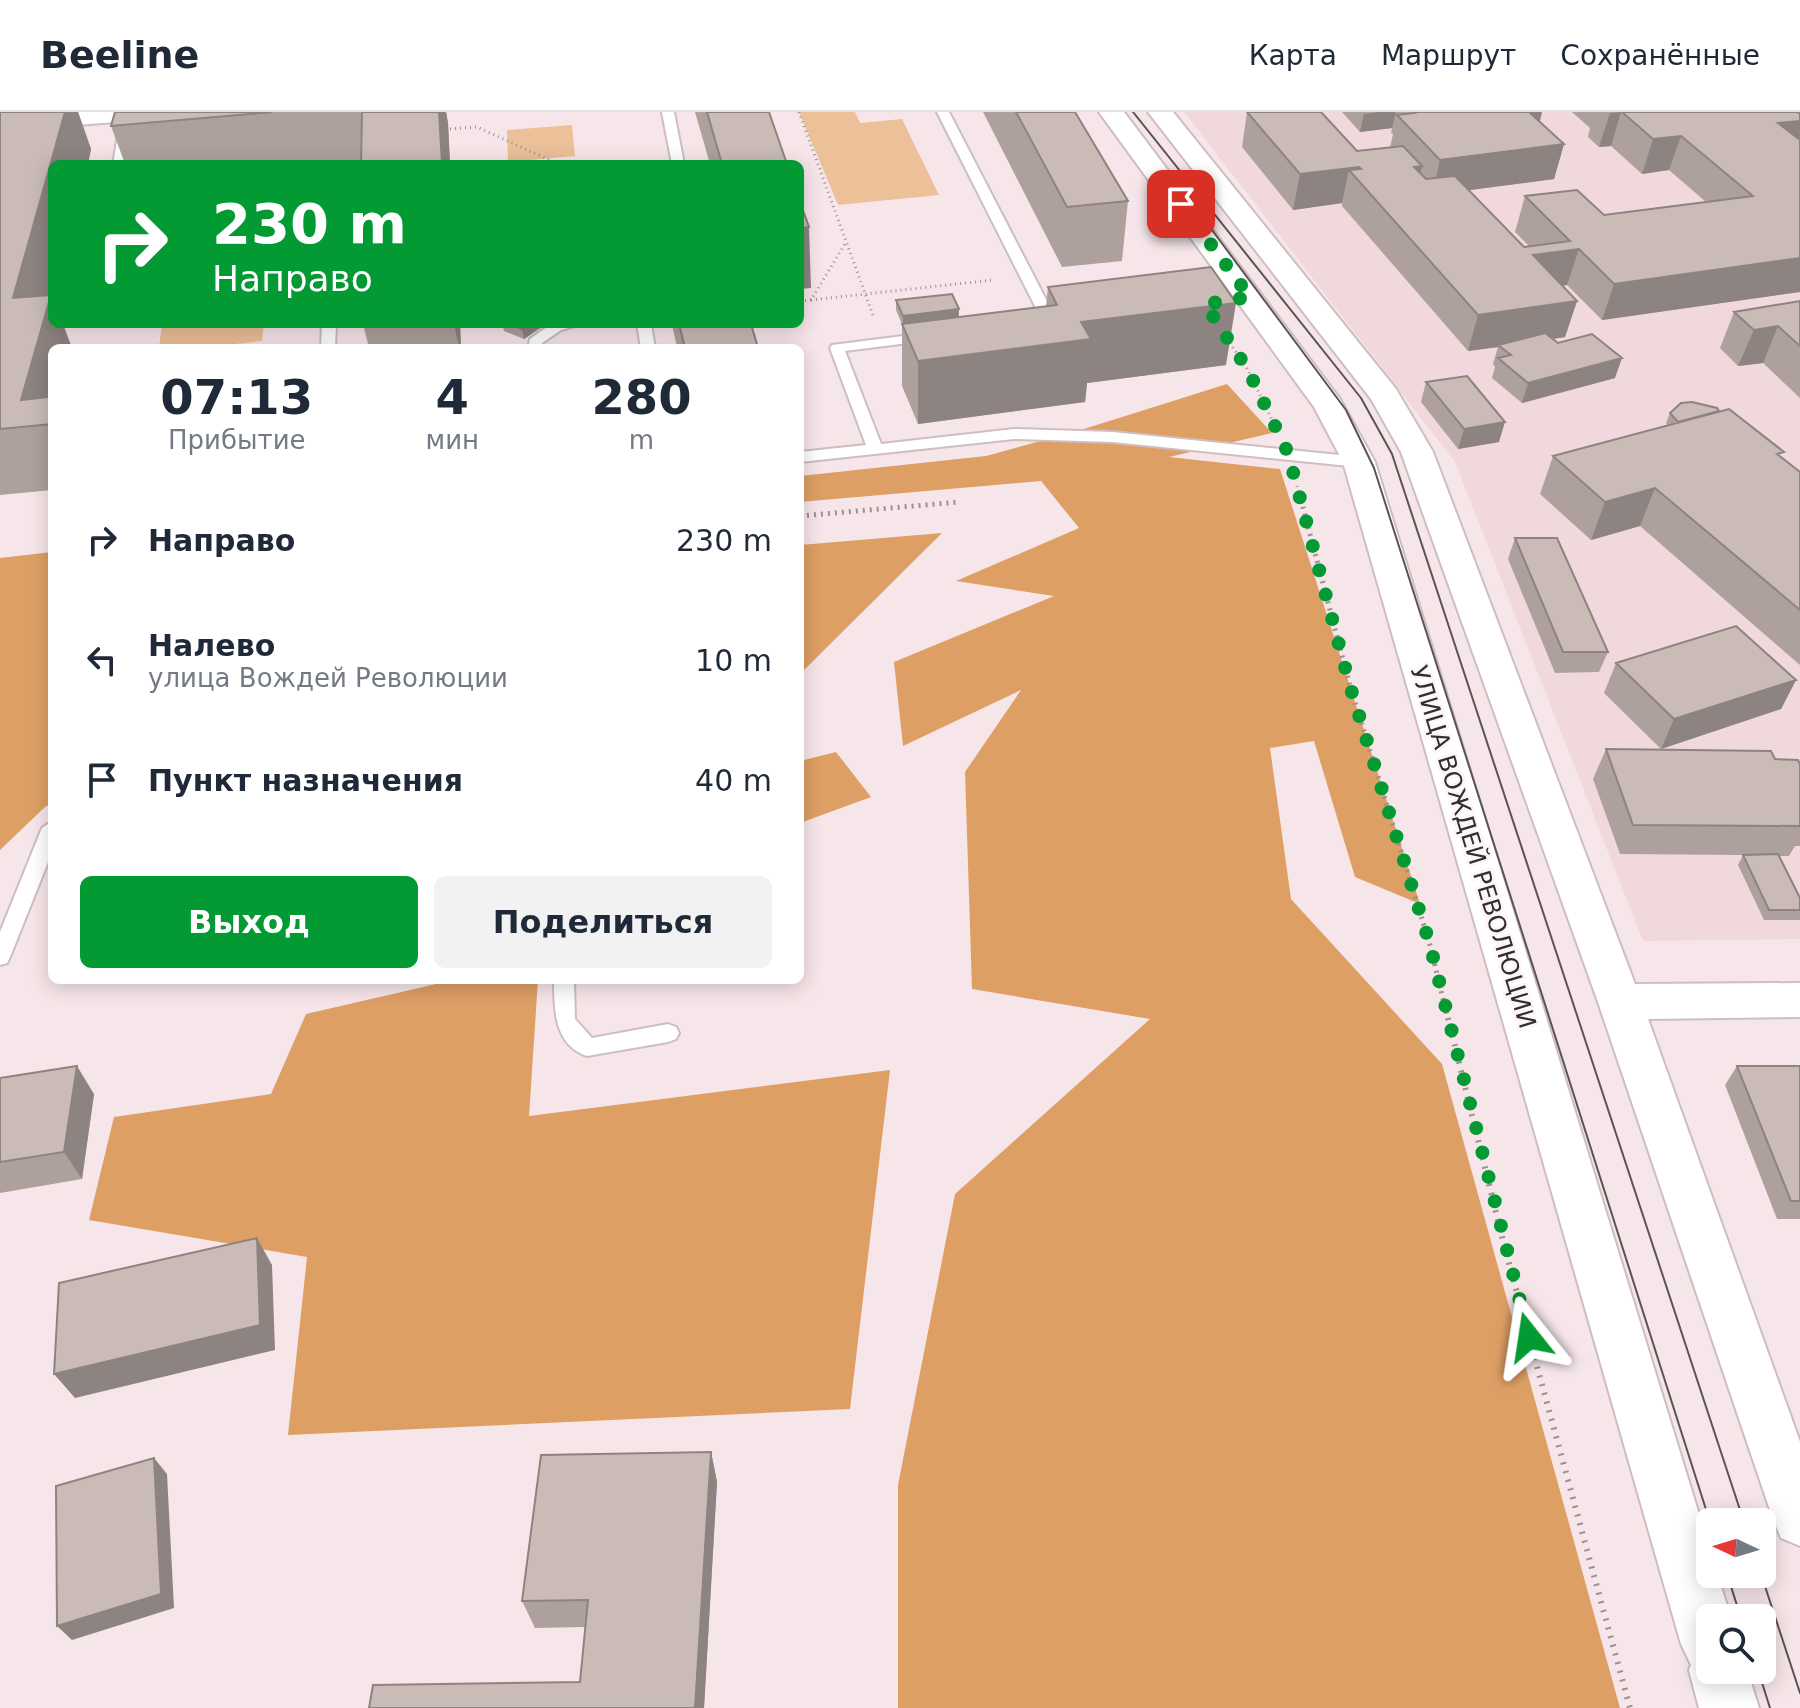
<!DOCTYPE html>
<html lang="ru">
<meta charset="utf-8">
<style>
:root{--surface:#fff;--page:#f2f2f3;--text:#1f2937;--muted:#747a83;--line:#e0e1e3;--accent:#039a34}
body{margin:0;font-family:"DejaVu Sans",sans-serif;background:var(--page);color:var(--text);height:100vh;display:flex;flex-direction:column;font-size:30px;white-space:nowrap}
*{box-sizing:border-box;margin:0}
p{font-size:26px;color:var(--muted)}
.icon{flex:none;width:44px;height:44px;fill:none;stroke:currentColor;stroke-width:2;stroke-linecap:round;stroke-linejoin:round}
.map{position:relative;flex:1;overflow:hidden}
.sheet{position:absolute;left:48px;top:232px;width:756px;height:640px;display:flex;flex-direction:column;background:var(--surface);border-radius:12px;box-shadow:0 4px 20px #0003}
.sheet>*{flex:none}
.top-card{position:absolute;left:48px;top:48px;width:756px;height:168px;border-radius:12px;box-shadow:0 4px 20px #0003;background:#039a34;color:#fff;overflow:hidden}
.needle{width:52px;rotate:274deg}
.buttons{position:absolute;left:1696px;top:1396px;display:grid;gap:16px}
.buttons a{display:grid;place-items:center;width:80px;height:80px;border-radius:12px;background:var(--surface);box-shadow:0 4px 20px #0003;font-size:40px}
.pin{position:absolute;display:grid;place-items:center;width:68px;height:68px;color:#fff;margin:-34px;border-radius:16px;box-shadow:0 4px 12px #0006}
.me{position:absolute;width:88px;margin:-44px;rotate:345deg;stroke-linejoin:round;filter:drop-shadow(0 0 6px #0008)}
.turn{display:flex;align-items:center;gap:28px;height:168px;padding:0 32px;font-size:36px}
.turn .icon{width:104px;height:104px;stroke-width:2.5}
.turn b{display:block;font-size:56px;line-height:68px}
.eta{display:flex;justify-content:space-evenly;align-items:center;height:136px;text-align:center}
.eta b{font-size:48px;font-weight:600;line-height:56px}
.action{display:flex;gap:16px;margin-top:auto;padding:16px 32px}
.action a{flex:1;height:92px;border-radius:12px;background:var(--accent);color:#fff;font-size:32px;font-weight:600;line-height:92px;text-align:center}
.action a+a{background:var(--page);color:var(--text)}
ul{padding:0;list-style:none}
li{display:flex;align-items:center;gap:24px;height:120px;padding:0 32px}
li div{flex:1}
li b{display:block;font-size:30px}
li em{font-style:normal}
header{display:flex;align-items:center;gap:48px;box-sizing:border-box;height:112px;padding:0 40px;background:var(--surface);border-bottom:2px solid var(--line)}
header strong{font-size:38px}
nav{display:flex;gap:44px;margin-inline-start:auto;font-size:28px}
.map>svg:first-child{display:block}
.built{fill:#f1d8dc}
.green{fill:#ecc098}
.forest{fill:#de9f64}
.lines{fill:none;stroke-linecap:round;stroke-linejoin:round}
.service-casing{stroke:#cebec0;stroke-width:4}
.minor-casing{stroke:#cebec0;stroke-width:4}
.tertiary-casing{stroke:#cebec0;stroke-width:4}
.path-far2{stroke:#9c9092;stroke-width:3;stroke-dasharray:1 4;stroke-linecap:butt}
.path-far1{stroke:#9c9092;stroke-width:5;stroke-dasharray:2 5;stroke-linecap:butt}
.path{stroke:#9c9092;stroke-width:6;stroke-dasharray:2 7;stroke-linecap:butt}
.service{fill:#fff;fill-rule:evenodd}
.minor{fill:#fff;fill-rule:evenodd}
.tertiary{fill:#fff;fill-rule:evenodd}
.tram{stroke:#5b5354;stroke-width:2}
.wall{fill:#aea19d}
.shaded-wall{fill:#8d8380}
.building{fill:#cabbb7;stroke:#8d8380;stroke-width:2}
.route{stroke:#039a34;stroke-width:14;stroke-dasharray:0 25.2}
.labels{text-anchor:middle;stroke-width:6;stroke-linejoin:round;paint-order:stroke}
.street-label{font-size:24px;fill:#332d2e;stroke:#fdf6f7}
</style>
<header>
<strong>Beeline</strong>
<nav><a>Карта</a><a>Маршрут</a><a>Сохранённые</a></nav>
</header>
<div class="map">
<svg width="1800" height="1596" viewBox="0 0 1800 1596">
<rect width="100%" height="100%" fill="#f7e6e9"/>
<path class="built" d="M1184,0H1800V827L1643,829L1455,350Z"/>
<path class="green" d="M799,0H855L860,11L902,7L939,83L838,93Z
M572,13L575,44L508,50L507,18Z
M162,212H264L262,229L197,236H159Z"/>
<path class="forest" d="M1227,272L1272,321L1169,345L1280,357L1420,792L1355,765L1314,629L1270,636L1291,787L1442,952L1620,1596H898V1373L955,1082L1150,907L972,877L965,660L1021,578L903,634L894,550L1054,484L956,469L1079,416L1041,369L800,390V364L986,344L1087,316Z
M942,421L800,562V433Z
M52,440V693L46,694L0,738V446Z
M836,640L871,685L800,711V649Z
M436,868H538L529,1004L890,958L850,1297L288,1323L307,1145L89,1108L114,1005L271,982L306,902L436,872Z"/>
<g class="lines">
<defs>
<path id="service" d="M662,0H674L684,52H672Z
M937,0H949L1055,205L1063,206V212L1050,214L1043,210Z
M125,13L131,17L125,52H113L119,17Z
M322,212H336L335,236H321Z
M551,212H582L561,218L542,231V236H528L530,227Z
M637,212H651L655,236H641Z
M927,221L934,225L932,228L845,239L881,332L1014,317L1113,320L1359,345L1367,350L1359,355L1113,330L1014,327L800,350V340L866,333L830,236L832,233Z
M52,709V740L10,845L7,851L0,853V820L42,716Z
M554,868H574L575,907L592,926L668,912L676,915L679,921L676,927L668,930L587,944C554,933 554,897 554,868Z"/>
<path id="minor" d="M1099,0H1124L1340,287L1375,350L1710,1438V1462H1717L1731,1506H1710V1558H1747L1759,1596H1699L1689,1558L1691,1553L1681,1532L1343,350L1314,295Z
M1148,0H1173L1396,277L1433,340L1635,872L1800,871V905L1648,907L1800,1330V1434L1781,1426L1773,1407L1598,890L1401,340L1371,287Z"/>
<path id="tertiary" d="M40,0H154L150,6L141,8L0,19V3Z"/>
</defs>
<use href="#service" class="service-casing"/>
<use href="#minor" class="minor-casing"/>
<use href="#tertiary" class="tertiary-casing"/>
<path class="path-far2" d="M799,0L874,206
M450,17L477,15L558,52
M811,188L993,168
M800,189L811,188L846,130
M1227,227L1248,258L1274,312
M1297,374L1301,390"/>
<path class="path-far1" d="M1301,388L1350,574L1430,833L1448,908
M800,404L959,390"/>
<path class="path" d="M1448,906L1504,1133L1630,1596"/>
<use href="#service" class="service"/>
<use href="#minor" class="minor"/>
<use href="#tertiary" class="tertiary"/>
<path class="tram" d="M1133,0L1361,286L1392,342L1744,1410
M1209,114L1346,298L1374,356L1710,1410
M1727,1462L1741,1506
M1761,1462L1800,1581
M1758,1558L1770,1596"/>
</g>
<path class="wall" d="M0,0H78L91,37L88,52H52V378L0,383Z
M115,0H446L448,11L450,52H125L111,14Z
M695,0H769L787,52H710Z
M983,0H1075L1128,89L1122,149L1062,155Z
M1247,0L1357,39L1390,36L1393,22L1391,21L1392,16L1360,20L1342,0H1542L1540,10L1564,32L1554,67L1469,78L1524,135L1529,134L1515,120L1525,84L1604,103L1706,90L1669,58L1642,62L1611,34L1599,35L1588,25L1590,16L1572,0H1800V180L1602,208L1567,173L1562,174L1577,189L1565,225L1553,227L1615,266L1522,291L1492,266L1495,255L1493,252L1498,235L1468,239L1342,94V91L1293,98L1242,35Z
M1048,175L1226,253L1087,271L1085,290L918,312L902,274V212L896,198V188L959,197V205L1046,194Z
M1800,189V286L1763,251L1738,254L1720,236L1734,200Z
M363,212H460L461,236H471H369Z
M502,212H546L524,227L504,219Z
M672,212H751L758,236H677Z
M1426,270L1499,330L1458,337L1421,290Z
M1719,299L1800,360V553L1640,414L1591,428L1540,382L1553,344L1668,313L1666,311L1670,301Z
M1515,426L1608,540L1599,560L1555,561L1508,447Z
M1616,551L1796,568L1781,597L1661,637L1604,581Z
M1606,637L1775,647L1800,652V734H1795L1789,744H1779L1800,786V808H1764L1738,753L1743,743L1620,742L1593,667Z
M1737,954H1800V1107H1777L1725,973Z
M0,966L94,982L82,1067L0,1081Z
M711,1340L717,1370L704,1596H369L580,1570L585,1515L535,1516L522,1489Z"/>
<path class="shaded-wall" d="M65,0H78L91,37L88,52H52V212H63L72,236H52V312L21,288L13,186Z
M439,0H446L448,11L450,52H442Z
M1380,0H1396L1392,16L1360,20L1364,2Z
M1525,0H1542L1534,29Z
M1621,0L1611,34L1599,35L1610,1Z
M1800,9V29L1778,11Z
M1681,24L1669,58L1642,62L1653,27Z
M1564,32L1554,67L1432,83L1440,48Z
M1422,54L1414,89V55Z
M1359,55L1356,67L1349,58L1342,91L1293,98L1300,62Z
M809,115L811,176L800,177V116Z
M1579,137L1567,173L1522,179L1533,143Z
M1800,146V180L1602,208L1614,172Z
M1577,189L1565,225L1501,235L1498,233V235L1468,239L1478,203Z
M1236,191L1226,253L1087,271L1085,290L918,312V249L1081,210Z
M959,197L958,207L903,214V204Z
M454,212H460L461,236H459Z
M529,212H546L524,227L522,217Z
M1778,214L1763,251L1738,254L1754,218Z
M1622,246L1615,266L1522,291L1528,271Z
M1505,310L1499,330L1458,337L1464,317Z
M1655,376L1640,414L1591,428L1605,390Z
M1796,568L1781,597L1661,637L1674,607Z
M77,954L94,982L82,1067L64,1040Z
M257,1126L272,1153L275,1238L75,1286L54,1262Z
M711,1340L717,1370L704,1596H695Z
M154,1346L167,1362L174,1496L72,1528L57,1514Z"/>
<path class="building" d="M0,0H65L13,186L51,183L21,288L47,285L51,274H52V312L0,317Z
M115,0H272L111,14Z
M362,0H439L442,52H361Z
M707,0H769L787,52H722Z
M1016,0H1075L1128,89L1067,95Z
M1247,0H1321L1357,39L1403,34L1422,54L1414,55L1426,67L1455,64L1524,135L1570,129L1525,84L1577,78L1604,103L1753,84L1681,24L1653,27L1622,0H1798L1800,2V9L1778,11L1800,28V146L1614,172L1579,137L1533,143L1577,189L1478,203L1349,58L1361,57L1359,55L1300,62Z
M1412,0H1529L1564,32L1440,48L1397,3L1414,1Z
M800,90L809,115L800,116Z
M1211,155L1236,191L1081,210L1091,227L918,249L902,212L1057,193L1048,175Z
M952,182L959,197L903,204L896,188Z
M1800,189V234L1778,214L1754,218L1734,200Z
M509,212H529L522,217Z
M679,212H751L758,236H685Z
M1545,221L1558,231L1592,222L1622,246L1528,271L1498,246L1511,243L1498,233Z
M1467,264L1505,310L1464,317L1426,270Z
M1692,290L1717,296L1719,299L1678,310L1670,301L1681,291Z
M1729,297L1784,340L1777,342L1800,360V498L1655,376L1605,390L1553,344Z
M1515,426H1557L1608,540H1563Z
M1736,514L1796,568L1674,607L1616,551Z
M1606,637L1771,639L1775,647L1798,648L1800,652V714L1633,713Z
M1778,742L1800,786V798H1769L1743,743Z
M77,954L64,1040L0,1050V966Z
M1737,954H1800V1089H1791Z
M257,1126L260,1213L54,1262L59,1171Z
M711,1340L695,1596H369L373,1573L580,1570L588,1488L522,1489L541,1343Z
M154,1346L161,1482L57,1514L56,1374Z"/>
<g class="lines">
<path class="route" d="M1181,92L1250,185L1205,192L1248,258L1288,341L1350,574L1430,833L1529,1225"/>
</g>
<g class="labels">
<g class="street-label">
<text transform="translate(1473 735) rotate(73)" y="8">УЛИЦА ВОЖДЕЙ РЕВОЛЮЦИИ</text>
</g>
</g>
</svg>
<div class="buttons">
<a><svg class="needle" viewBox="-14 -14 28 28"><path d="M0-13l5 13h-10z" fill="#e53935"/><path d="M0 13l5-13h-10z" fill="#747a83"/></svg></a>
<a><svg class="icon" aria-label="search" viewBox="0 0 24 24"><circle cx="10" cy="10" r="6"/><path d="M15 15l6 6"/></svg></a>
</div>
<div class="pin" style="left:1181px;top:92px;background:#d93025"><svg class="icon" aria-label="arrive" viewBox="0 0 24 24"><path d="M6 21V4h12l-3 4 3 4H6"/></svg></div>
<svg class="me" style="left:1529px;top:1225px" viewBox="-20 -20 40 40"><path d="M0-17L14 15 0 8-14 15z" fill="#039a34" stroke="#fff" stroke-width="4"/></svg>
<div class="top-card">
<div class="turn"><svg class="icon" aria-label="right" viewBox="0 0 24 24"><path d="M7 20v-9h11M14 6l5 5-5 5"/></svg><div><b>230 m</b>Направо</div></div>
</div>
<section class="sheet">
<div class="eta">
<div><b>07:13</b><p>Прибытие</p></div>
<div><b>4</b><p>мин</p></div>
<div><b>280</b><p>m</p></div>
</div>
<ul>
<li><svg class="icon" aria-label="right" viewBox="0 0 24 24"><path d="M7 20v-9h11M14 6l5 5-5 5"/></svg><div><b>Направо</b></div><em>230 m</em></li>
<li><svg class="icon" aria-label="left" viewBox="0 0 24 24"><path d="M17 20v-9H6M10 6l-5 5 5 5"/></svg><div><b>Налево</b><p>улица Вождей Революции</p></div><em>10 m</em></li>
<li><svg class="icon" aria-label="arrive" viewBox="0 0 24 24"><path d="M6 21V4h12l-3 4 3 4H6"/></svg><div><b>Пункт назначения</b></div><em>40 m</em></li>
</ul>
<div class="action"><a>Выход</a><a>Поделиться</a></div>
</section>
</div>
